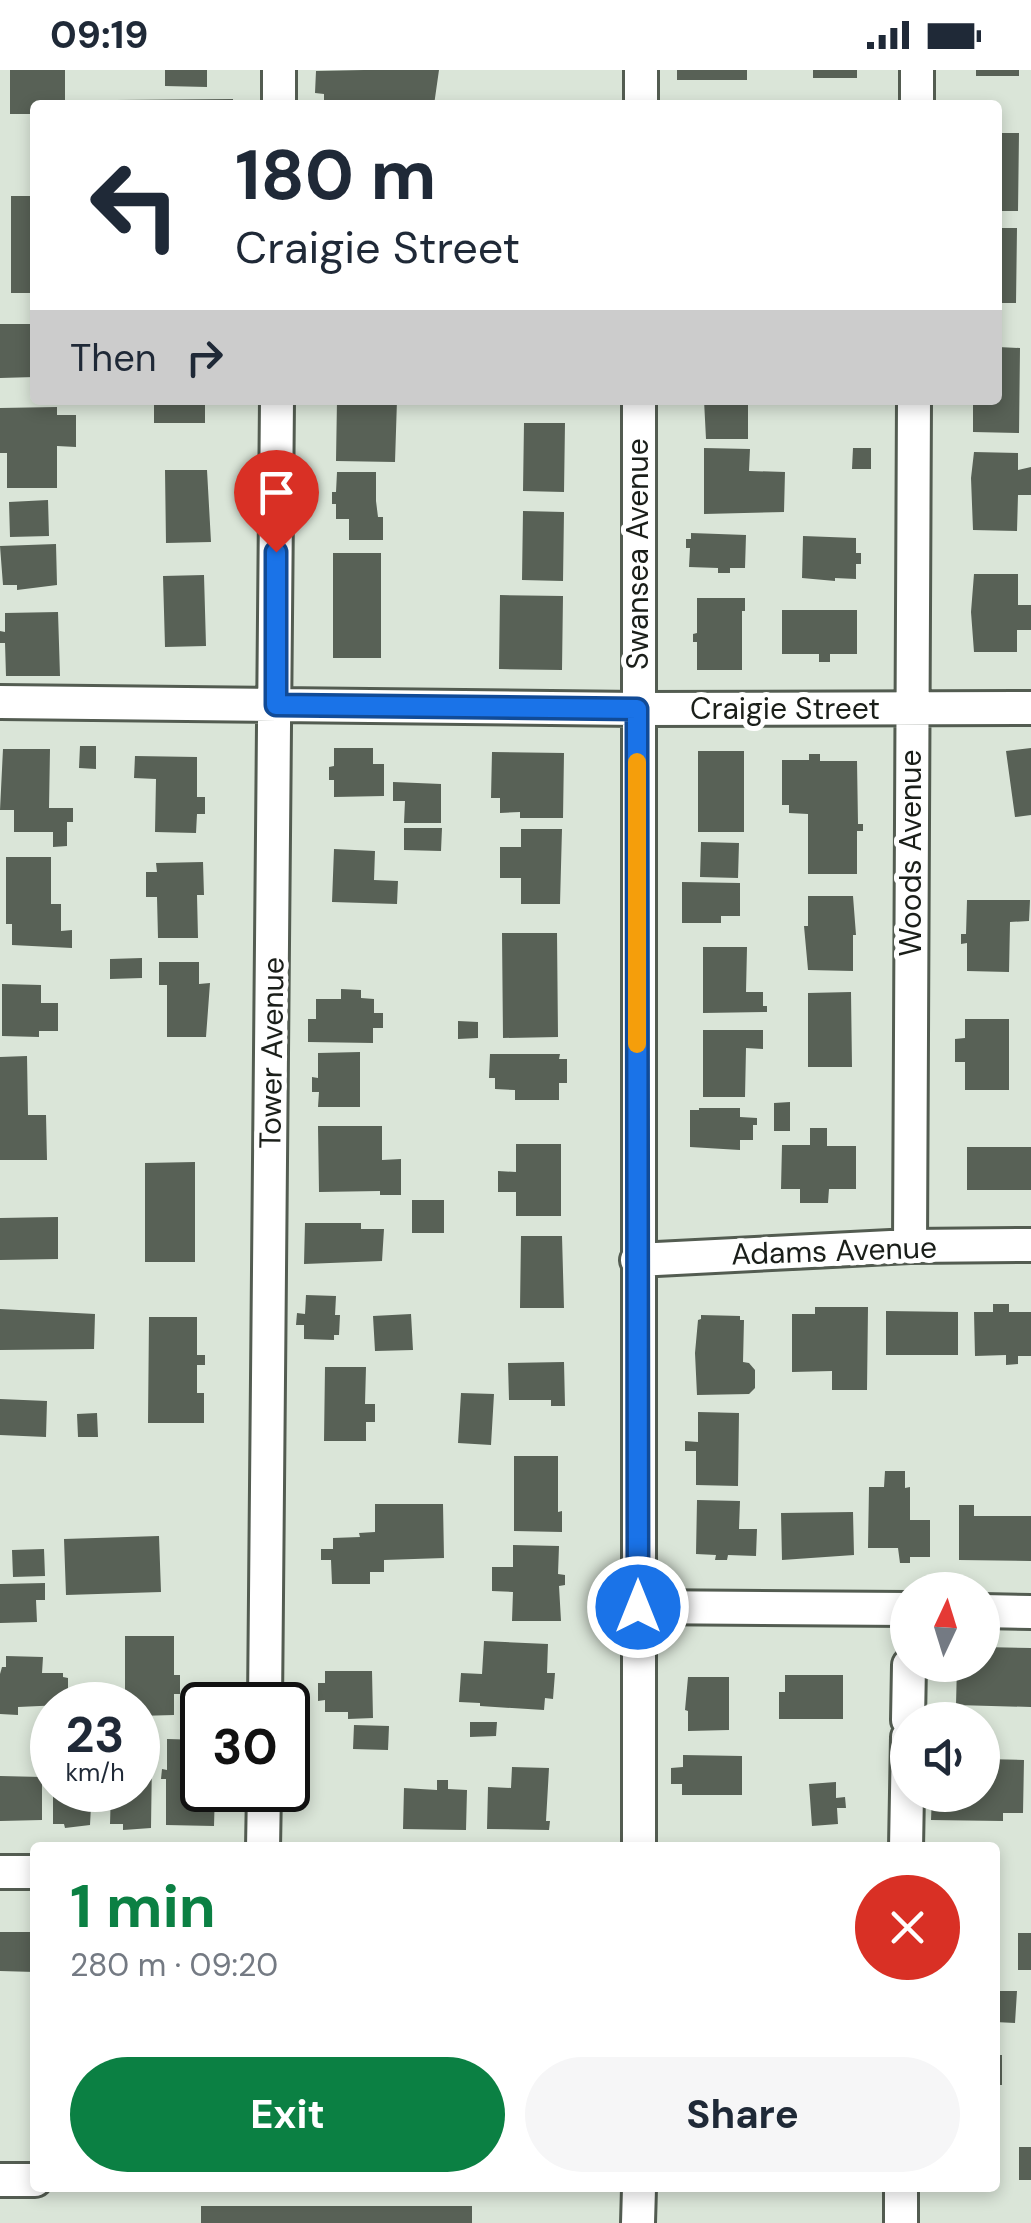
<!DOCTYPE html>
<meta charset="utf-8">
<style>
:root{--surface:#fff;--page:#f6f6f7;--text:#1f2937;--muted:#747a83;--accent:#0b8043}
body{margin:0;font-family:"DM Sans",sans-serif;background:var(--page);color:var(--text);height:100vh;display:flex;flex-direction:column;font-size:38px;white-space:nowrap}
*{box-sizing:border-box;margin:0}
p{font-size:32px;color:var(--muted)}
.icon{flex:none;width:55px;height:55px;fill:none;stroke:currentColor;stroke-width:2;stroke-linecap:round;stroke-linejoin:round}
.map{position:relative;flex:1;overflow:hidden}
.drawer{position:absolute;left:30px;top:1772px;width:970px;height:350px;display:flex;flex-direction:column;background:var(--surface);border-radius:10px;box-shadow:0 5px 15px #0003}
.drawer>*{flex:none}
.top-card{position:absolute;left:30px;top:30px;width:972px;height:305px;border-radius:10px;box-shadow:0 5px 15px #0003;background:#fff;color:var(--text);overflow:hidden}
.needle{width:65px;rotate:4deg}
.controls{position:absolute;left:890px;top:1502px;display:grid;gap:20px}
.controls a{display:grid;place-items:center;width:110px;height:110px;border-radius:50%;background:var(--surface);box-shadow:0 5px 15px #0003;font-size:50px}
.speed{position:absolute;left:30px;top:1612px;display:flex;gap:20px;font-size:50px;font-weight:700;text-align:center}
.speed>*{display:grid;place-content:center;width:130px;height:130px;border-radius:50%;background:var(--surface);box-shadow:0 5px 15px #0003;line-height:1}
.speed small{font-size:25px;font-weight:400}
.speed .limit{border:5px solid #111;border-radius:15px;background:#fff;color:#111}
.pin{position:absolute;display:grid;place-items:center;width:85px;height:85px;color:#fff;margin:-102px -42px;border-radius:50% 50% 50% 0;rotate:-45deg;box-shadow:0 0 10px #0007}
.pin .icon{rotate:45deg}
.me{position:absolute;width:110px;margin:-55px;rotate:0deg;stroke-linejoin:round;filter:drop-shadow(0 0 8px #0008)}
.turn{display:flex;align-items:center;gap:35px;height:210px;padding:0 40px;font-size:45px}
.turn .icon{width:130px;height:130px;stroke-width:2.5}
.turn b{display:block;font-size:70px;line-height:85px}
.then{display:flex;align-items:center;height:95px;padding:0 40px;background:#0003;gap:20px;font-size:38px}
.round{display:grid;place-items:center;flex:none;width:105px;height:105px;border-radius:52px;background:var(--page)}
.overview{display:flex;align-items:center;justify-content:space-between;height:170px;padding:0 40px}
h1{font-size:60px;font-weight:700;line-height:75px;color:var(--accent)}
.primary-button{display:flex;gap:20px;margin-top:auto;padding:20px 40px}
.primary-button a{flex:1;height:115px;border-radius:60px;background:var(--accent);color:#fff;font-size:40px;font-weight:700;line-height:115px;text-align:center}
.primary-button a+a{background:var(--page);color:var(--text)}
.status{display:flex;justify-content:space-between;align-items:center;height:70px;padding:0 50px;background:var(--surface);direction:ltr}
.status svg{height:28px;fill:currentColor}
.map>svg:first-child{display:block}
.building{fill:#586156}
.lines{fill:none;stroke-linecap:round;stroke-linejoin:round}
.minor-casing{stroke:#535c51;stroke-width:38}
.minor{stroke:#fff;stroke-width:32}
.route-casing{stroke:#114b97;stroke-width:25}
.route{stroke:#1a73e8;stroke-width:18}
.slow{stroke:#f59e0b;stroke-width:18}
.labels{text-anchor:middle;stroke-width:10;stroke-linejoin:round;paint-order:stroke}
.street-label{font-size:30px;fill:#1a1e19;stroke:#fff}
</style>
<div class="status"><b>09:19</b><svg viewBox="0 0 49 12"><path d="M0 12V9h3v3zM5 12V6h3v6zM10 12V3h3v9zM15 12V0h3v12zM26 1h20v11H26zM47 4h2v5h-2z"/></svg></div>
<div class="map">
<svg width="1031" height="2153" viewBox="0 0 1031 2153">
<rect width="100%" height="100%" fill="#dae5d8"/>
<path class="building" d="M10,0H65V35H35V44H10Z
M165,0H207V17L165,16Z
M364,0H439L434,35H324V24L315,23L316,1Z
M677,0H747V10H677Z
M813,0H857V8H813Z
M976,0H1019V6H976Z
M233,29V35H117V30Z
M998,63H1019L1018,141H998Z
M11,126H35V223H11Z
M998,158H1017L1016,233H998Z
M0,254H35V307L0,308Z
M998,277L1020,278L1019,363L973,362V330H998Z
M154,330H205V353H154Z
M337,330H397L395,392L336,391Z
M704,330H748V369H706Z
M57,337V345H76V377L57,376V418H7V383H0V338Z
M524,353H565L564,422L523,421Z
M704,378L750,379L749,401L785,402L784,442L704,444Z
M853,378H871V399H852Z
M974,382L1018,383V400L1031,397V425H1018L1017,461L973,460L971,408Z
M165,400H207L211,472L166,473Z
M337,402H376V431L378,447H383V470H349V449H336V434H332V422H336Z
M48,430L49,466L10,467L9,432Z
M523,441L564,442L563,511L522,510Z
M691,463L746,465L745,498H730V503H718V498L689,497L690,478H686V469H691Z
M803,466L856,468V483H861V494H856V509L835,508V511L802,508Z
M56,474L57,515L17,520V515H3L0,476Z
M333,483H381V588H333Z
M974,504H1018V535H1031V560H1017V582H974L971,542Z
M204,505L206,576L165,577L163,506Z
M500,525L563,526L562,600L499,599Z
M697,528H745V541H742V600H697V572H693V564L697,563Z
M782,540H857V584H830V592H819V584H782Z
M58,542L60,606H6L5,573H0V561L5,562V543Z
M80,676H96V699L79,698Z
M334,678H373V694H384V726L334,727V710H329V697L334,696Z
M1031,678V745L1015,747L1006,681Z
M3,679H50L49,738H73V752H67V776L53,777V762H14V740H0Z
M698,681H744V762H698Z
M492,682L564,683L563,748H520V742L500,743V728H491Z
M809,684H820V691H857L858,754H863V761H857V804H808V744L789,743V735H782V690H809Z
M135,686L197,687V727H205V744H197L196,763L155,762L156,709L134,708Z
M393,712L441,714V753H404L405,731H393Z
M404,758H442L441,781L404,780Z
M521,759H562L560,834H521V808H500V777H521Z
M701,772L739,773L738,808L700,807Z
M334,779L375,781L374,810L398,811L397,834L332,832Z
M6,787H51V834H61V861L72,860V878L12,875V854H6Z
M203,792L204,825H197L198,868H158L157,827H146V802H157L156,793Z
M682,812L740,813V846H721V853H682Z
M808,826H853L856,865H853V901L808,900L804,856H808Z
M967,830H1030L1029,851L1010,852L1009,902L967,901V873L961,874V864H966Z
M502,863H557L558,967L503,968Z
M703,877H747L746,922H763V936H767V942L703,943Z
M142,888V908L110,909V889Z
M159,892H199V914L210,913L206,967H167V915H159Z
M2,914L41,915V933H58V961H39V967L2,966Z
M341,919L361,920V928L374,929V943H383V958H373V973L308,972V949H316V929H341Z
M851,922L852,997H808V923Z
M965,949H1009V1020H965V992H955V969L965,968Z
M458,951L478,952V968L458,969Z
M703,960H763V979L746,978L745,1027H703Z
M360,982V1037H318L319,1022H312V1007L318,1008V983Z
M490,984H560L559,989H567V1013H559V1030H515V1020L495,1019V1008H489Z
M27,986L28,1045H46L47,1090H0V987Z
M790,1032V1061H774V1033Z
M699,1038H740V1047L757,1048V1055H753V1070H740V1080L690,1077V1040H699Z
M318,1056H382V1090L401,1089V1125H380V1121L319,1122Z
M810,1058H827V1076H856V1119H829L828,1133H800V1119H781L782,1075H810Z
M516,1074H561V1146H516V1122H498V1101L516,1102Z
M967,1077H1031V1120H967Z
M195,1092V1192H145V1093Z
M412,1130H444V1163H412Z
M58,1147V1189L0,1190V1148Z
M305,1153H361V1159H384L382,1191L304,1194Z
M521,1166H562L564,1238H520Z
M306,1225L336,1226L335,1245H340L339,1265H334V1270L304,1269V1255H296L297,1243L305,1244Z
M993,1234H1009V1242H1031V1286H1018V1294L1006,1295V1285L975,1286L974,1242H993Z
M815,1237H868L867,1320H832V1301L792,1302V1244H815Z
M0,1239L95,1244L94,1279L0,1280Z
M886,1241L958,1242V1285H886Z
M411,1244L413,1280L375,1281L373,1246Z
M701,1245L740,1246V1250H744L743,1292L749,1293L755,1300V1318L749,1324L697,1325L695,1283L698,1250L701,1249Z
M149,1247H197V1285H205V1295H197V1323H204V1353H148Z
M564,1292L565,1336H551V1330H509L508,1293Z
M325,1297H366L365,1334H375V1352H366V1371H324Z
M461,1323L494,1324L491,1375L458,1373Z
M0,1329L47,1331L46,1367L0,1365Z
M698,1342L739,1343L738,1416L696,1415V1381H685V1371L698,1372Z
M97,1343L98,1367H78L77,1344Z
M514,1386H558V1442L562,1441V1462L514,1461Z
M885,1401H905V1418L910,1417V1450H930V1487H910V1493H900L898,1478H868L869,1417H884Z
M697,1430L740,1431L739,1459H757L756,1486L728,1485L727,1490H715L716,1485L696,1484Z
M375,1434H443L444,1488L384,1490V1502H370V1514H332L331,1490H321V1479H333V1468L360,1467L359,1463L375,1462Z
M959,1435H974V1446H1031V1491L959,1490Z
M853,1442L854,1485L782,1490L781,1443Z
M159,1466L161,1522L66,1525L64,1469Z
M513,1475L559,1476L558,1504L565,1505V1515L559,1516L561,1551H512L513,1522L492,1521V1497H513Z
M44,1479L45,1506L13,1507L12,1480Z
M45,1513V1530H36L37,1552L0,1553V1514Z
M125,1566H174V1605H180V1624H174V1645L138,1646V1635H125Z
M484,1571L548,1574L547,1603H555L553,1629L545,1628L544,1640L480,1636V1633L459,1632L461,1603L482,1604Z
M982,1577L1031,1578V1637L956,1635L957,1595H982Z
M6,1586L43,1587L42,1603H63V1607L68,1608V1622H62V1635L18,1637V1645L0,1644V1604L2,1597H6Z
M325,1601H372L373,1648L348,1649V1642H325V1630L318,1631V1613H325Z
M785,1605H843V1649H779V1622H785Z
M688,1607H729V1660L688,1661V1641L685,1640Z
M470,1652H497L496,1666L470,1667Z
M354,1655L389,1656L388,1680L353,1679Z
M167,1669L202,1670V1720H215L214,1756L166,1755V1709H161L162,1699L167,1700Z
M683,1685L742,1686V1725H682V1714H671V1698L683,1697Z
M138,1687H152L151,1758L123,1760V1754H110L111,1720H138Z
M982,1689L1024,1690L1023,1743H1003V1751L931,1750L932,1725H982Z
M512,1697L549,1698L546,1751H550L549,1760L487,1759L488,1717L511,1718Z
M0,1706L42,1707V1750L0,1751Z
M437,1710H448V1719L467,1720L466,1760L403,1759L404,1718L437,1720Z
M836,1712V1728L845,1727L846,1738H837L838,1754L812,1756L809,1714Z
M53,1720H105V1736H91L90,1755L65,1758L64,1754H53Z
M0,1862H35V1902L0,1901Z
M1018,1863H1031V1900H1018Z
M995,1921H1017L1015,1953L995,1952Z
M995,1985H1002V2015H995Z
M995,2028H999V2074L995,2073Z
M1019,2077H1031V2110H1019Z
M201,2136H472V2153H201Z"/>
<g class="lines">
<defs>
<path id="minor" d="M279,35V0
M641,35V0
M917,35V0
M639,330V1778
M0,632L637,639L1031,638
M910,1176L914,330
M637,1190L910,1176L1031,1175
M637,1537L908,1539
M982,1541L1031,1542
M265,1635L277,330
M908,1650L909,1595
M263,1778L264,1720
M906,1778L908,1667
M0,1802H35
M0,2110H35
M638,2153L639,2118
M901,2153V2118"/>
</defs>
<use href="#minor" class="minor-casing"/>
<use href="#minor" class="minor"/>
</g>
<g class="lines">
<defs>
<path id="route" d="M276,482V635L637,639L638,1537"/>
</defs>
<use href="#route" class="route-casing"/>
<use href="#route" class="route"/>
<path class="slow" d="M637,692V974"/>
</g>
<g class="labels">
<g class="street-label">
<text transform="translate(638 484) rotate(-90)" y="10">Swansea Avenue</text>
<text x="785" y="649">Craigie Street</text>
<text transform="translate(911 783) rotate(-90)" y="10">Woods Avenue</text>
<text transform="translate(272 983) rotate(-89)" y="10">Tower Avenue</text>
<text transform="translate(834 1181) rotate(-2)" y="10">Adams Avenue</text>
</g>
</g>
</svg>
<div class="controls">
<a><svg class="needle" viewBox="-14 -14 28 28"><path d="M0-13l5 13h-10z" fill="#e53935"/><path d="M0 13l5-13h-10z" fill="#747a83"/></svg></a>
<a><svg class="icon" aria-label="sound" viewBox="0 0 24 24"><path d="M4 9h4l5-4v14l-5-4H4zM17 9q2 3 0 6"/></svg></a>
</div>
<div class="speed"><div>23<small>km/h</small></div><div class="limit">30</div></div>
<div class="pin" style="left:276px;top:482px;background:#d93025"><svg class="icon" aria-label="arrive" viewBox="0 0 24 24"><path d="M6 21V4h12l-3 4 3 4H6"/></svg></div>
<svg class="me" style="left:638px;top:1537px" viewBox="-20 -20 40 40"><circle r="17" fill="#1a73e8" stroke="#fff" stroke-width="3"/><path d="M0-11L8 9 0 5-8 9z" fill="#fff"/></svg>
<div class="top-card">
<div class="turn"><svg class="icon" aria-label="left" viewBox="0 0 24 24"><path d="M17 20v-9H6M10 6l-5 5 5 5"/></svg><div><b>180 m</b>Craigie Street</div></div>
<div class="then">Then<svg class="icon" aria-label="right" viewBox="0 0 24 24"><path d="M7 20v-9h11M14 6l5 5-5 5"/></svg></div>
</div>
<section class="drawer">
<div class="overview"><div><h1>1 min</h1><p>280 m · 09:20</p></div><a class="round" style="background:#d93025;color:#fff"><svg class="icon" aria-label="close" viewBox="0 0 24 24"><path d="M6 6l12 12M18 6L6 18"/></svg></a></div>
<div class="primary-button"><a>Exit</a><a>Share</a></div>
</section>
</div>
